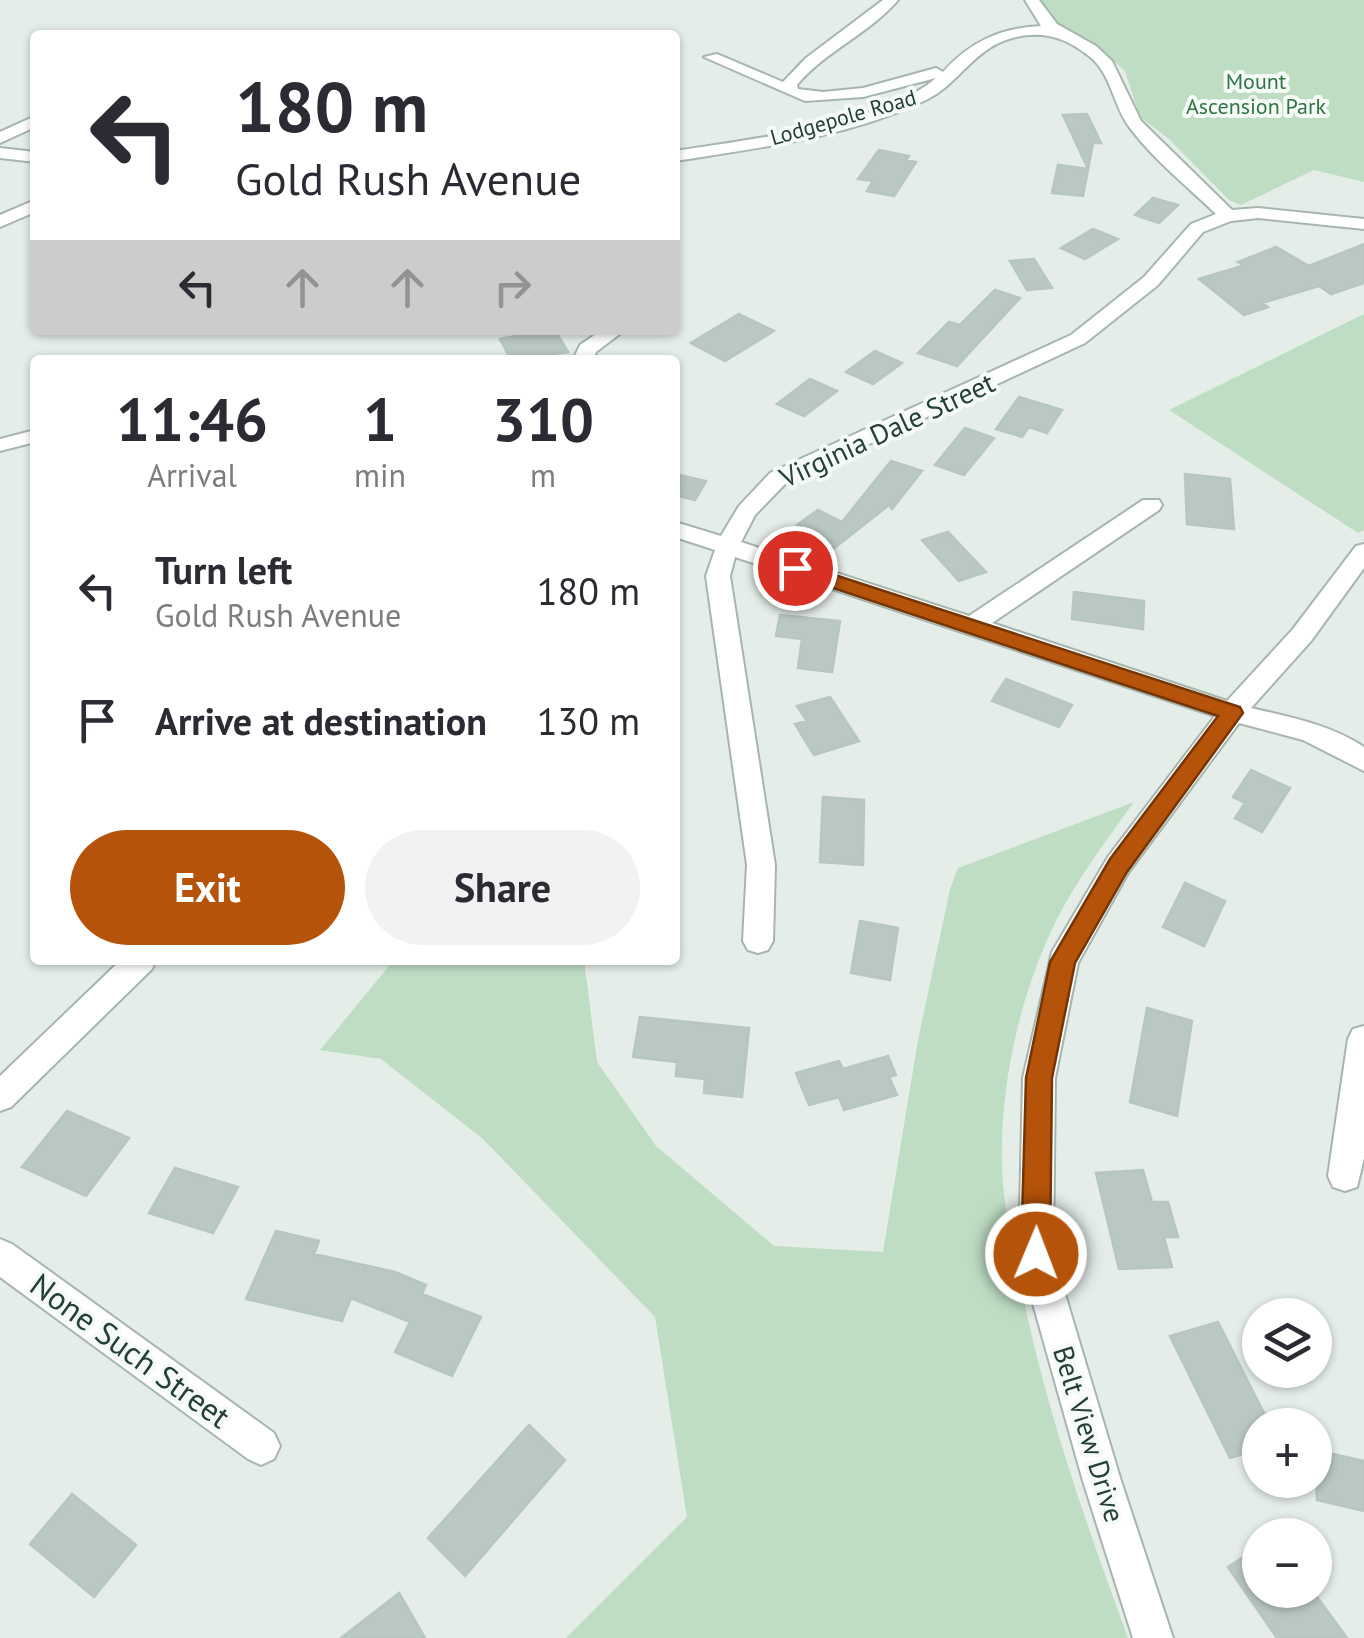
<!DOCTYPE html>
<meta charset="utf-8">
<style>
:root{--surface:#fff;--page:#f2f2f3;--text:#2b2b33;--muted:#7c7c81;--accent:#b45309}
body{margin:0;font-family:"PT Sans",sans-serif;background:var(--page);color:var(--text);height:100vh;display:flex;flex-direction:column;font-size:38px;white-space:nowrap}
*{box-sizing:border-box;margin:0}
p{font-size:32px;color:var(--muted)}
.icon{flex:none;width:55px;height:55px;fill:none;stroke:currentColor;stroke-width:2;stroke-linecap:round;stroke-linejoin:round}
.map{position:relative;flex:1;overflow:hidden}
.details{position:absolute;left:30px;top:355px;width:650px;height:610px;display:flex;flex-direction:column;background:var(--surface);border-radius:10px;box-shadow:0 2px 8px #0004}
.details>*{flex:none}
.banner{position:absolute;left:30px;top:30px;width:650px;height:305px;border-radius:10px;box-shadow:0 2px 8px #0004;background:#fff;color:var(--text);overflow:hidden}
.controls{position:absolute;left:1242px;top:1298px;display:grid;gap:20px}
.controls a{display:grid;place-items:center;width:90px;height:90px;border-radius:50%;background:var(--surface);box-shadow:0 2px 8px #0004;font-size:50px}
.pin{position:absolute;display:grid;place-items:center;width:85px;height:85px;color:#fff;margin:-42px;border:5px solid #fff;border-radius:50%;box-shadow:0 2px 10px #0007}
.me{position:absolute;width:110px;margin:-55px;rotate:1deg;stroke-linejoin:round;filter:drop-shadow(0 0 8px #0008)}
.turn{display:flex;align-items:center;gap:35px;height:210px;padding:0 40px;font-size:45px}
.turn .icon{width:130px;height:130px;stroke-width:2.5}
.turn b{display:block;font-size:70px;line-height:85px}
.lanes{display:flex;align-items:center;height:95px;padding:0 40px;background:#0003;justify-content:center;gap:50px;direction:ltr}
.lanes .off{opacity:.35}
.eta{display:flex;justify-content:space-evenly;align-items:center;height:170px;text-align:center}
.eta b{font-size:60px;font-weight:600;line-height:70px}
.action{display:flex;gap:20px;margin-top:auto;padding:20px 40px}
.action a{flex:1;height:115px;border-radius:60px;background:var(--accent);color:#fff;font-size:40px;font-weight:600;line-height:115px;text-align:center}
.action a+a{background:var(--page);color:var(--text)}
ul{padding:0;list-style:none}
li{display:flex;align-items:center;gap:30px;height:130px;padding:0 40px}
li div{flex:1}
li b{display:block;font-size:38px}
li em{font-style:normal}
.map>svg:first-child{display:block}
.green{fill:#beddc3}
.building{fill:#b9c8c1;stroke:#b7c7bf;stroke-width:2.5}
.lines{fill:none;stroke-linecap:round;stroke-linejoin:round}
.minor-casing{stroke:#a7b5af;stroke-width:4}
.minor{fill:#fff;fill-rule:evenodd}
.route{fill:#b45309;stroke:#753606;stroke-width:2.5}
.labels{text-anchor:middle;stroke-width:8;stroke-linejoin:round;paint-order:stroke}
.far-park-label{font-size:22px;fill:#2f7443;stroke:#f5faf7}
.far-street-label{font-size:22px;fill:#243f35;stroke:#f5faf7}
.street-label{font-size:28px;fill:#243f35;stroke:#f5faf7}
.near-street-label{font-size:32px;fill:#243f35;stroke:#f5faf7}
</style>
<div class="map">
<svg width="1364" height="1638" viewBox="0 0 1364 1638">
<rect width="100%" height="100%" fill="#e4ede8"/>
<path class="green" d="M1030,0H1364V182L1314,170L1241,205L1229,200L1169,139L1140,117L1125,71L1100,49L1056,29Z
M1364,314V530L1358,533L1169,410Z
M1134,802C1103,845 1071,887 1049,936C1018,1004 1000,1089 1002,1164C1003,1206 1013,1250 1022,1291C1046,1410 1086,1524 1128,1638H566L687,1517L655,1317L483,1139L381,1059L320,1050L394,960H584L597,1062L656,1146L774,1246L883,1252L918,1040L950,889L958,868Z"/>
<path class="building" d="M1087,114L1101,143H1093L1083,196L1052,193L1058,165L1088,169L1063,115Z
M879,150L909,156L906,160L916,162L894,196L867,191L873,181L858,179Z
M1153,198L1178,205L1159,223L1135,215Z
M1093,229L1118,239L1085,259L1061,248Z
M1364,244V283L1331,294L1319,286L1262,303L1268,307L1244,315L1199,279L1245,265L1238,262L1276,247L1309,266Z
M1034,259L1052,288L1027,290L1010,261Z
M995,290L1020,298L957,366L918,353L949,322L960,325Z
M739,314L774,331L725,361L691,343Z
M546,330H555L568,352L511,360L500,339Z
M875,351L902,363L873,384L846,372Z
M810,379L837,391L804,416L777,404Z
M1019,397L1062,410L1047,433L1029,427L1022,437L996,429Z
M965,428L994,438L964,475L935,465Z
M891,461L922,471L892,509L889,505L828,553L822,547L826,542L797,525L818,510L842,522Z
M675,474L706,481L695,500L675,495Z
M1185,474L1230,479L1234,529L1187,524Z
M948,532L986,572L959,581L922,540Z
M1074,592L1144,601L1143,629L1072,619Z
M780,615L840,621L832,672L798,668L802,639L776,636Z
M1006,679L1072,705L1059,727L992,701Z
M830,697L859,741L814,755L795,724L807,721L797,706Z
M1251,770L1290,788L1262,832L1235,818L1245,803L1233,797Z
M823,797L864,800L863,865L820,862Z
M1185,883L1225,901L1204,946L1163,927Z
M860,921L898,928L890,980L851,973Z
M1147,1008L1192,1021L1177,1116L1130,1102Z
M640,1017L749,1028L742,1097L704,1093L705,1079L676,1076L677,1062L633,1057Z
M888,1056L896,1075L889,1077L897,1095L844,1110L839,1097L809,1105L796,1073L839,1061L843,1069Z
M67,1111L129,1138L86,1196L22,1167Z
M175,1168L238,1187L213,1233L149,1213Z
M1143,1170L1152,1202H1168L1178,1237H1164L1172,1267L1119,1269L1096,1173Z
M276,1231L319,1241L314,1254L395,1272L426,1285L422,1294L481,1317L452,1376L395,1352L410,1322L351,1298L342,1321L246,1299Z
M1218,1322L1270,1425H1260V1449L1230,1458L1170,1336Z
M529,1425L565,1460L465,1576L428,1538Z
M1315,1450L1364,1461V1511L1317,1500Z
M72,1494L136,1545L94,1597L30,1544Z
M1260,1546V1590H1312L1347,1638H1277L1228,1567Z
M399,1593L425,1638H341Z"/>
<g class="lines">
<defs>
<path id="minor" d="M883,0H898C869,34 825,51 797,85L798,89L823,92L863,88L936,68L943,72C970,42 1000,28 1041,26L1025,0H1039L1057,24L1096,46L1112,61L1141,121L1232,210L1258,208L1364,219V229L1258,218L1231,221L1203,232L1158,285L1085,343L786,483L755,515L741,542L969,616L1143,500H1159L1162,505L1159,510L992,623L1227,701L1293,629L1356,546L1364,544V568L1311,641L1251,708C1290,717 1331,725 1364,747V771L1303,740L1239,723L1128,873L1078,963L1055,1078L1053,1254L1121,1481L1173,1638H1133L1083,1481L1019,1254L1023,1078L1052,952L1108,857L1215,716L735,557L730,576L775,865L773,941L768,950L758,953L748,950L743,941L747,865L706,576L715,550L675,537V522L721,536L739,506L770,473L1071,335L1144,277L1191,224L1216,214C1187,186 1154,160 1130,128C1113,106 1112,74 1089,56C1065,37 1042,30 1012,38C974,48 959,84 926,100C850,137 758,148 675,161V151C745,140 883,125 936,78L863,97L805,101L704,57L717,54L783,82L806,58Z
M35,116V127L0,143V132Z
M0,148L35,152V162L0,158Z
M35,200V212L0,227V215Z
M602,330H625L596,352L593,360H573L580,345Z
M35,430V442L0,451V439Z
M121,960H156L152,969L11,1107L0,1111V1076Z
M1364,1026V1158L1357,1187L1345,1191L1333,1187L1328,1176L1348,1039L1353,1029Z
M0,1239L12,1244L274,1433L280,1446L274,1459L261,1465L248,1459L0,1277Z"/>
</defs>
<use href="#minor" class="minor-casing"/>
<use href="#minor" class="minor"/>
</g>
<path class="route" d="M795,562L1240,707L1243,713L1127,872L1075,963L1052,1078L1050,1254L1046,1264L1036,1268L1026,1264L1021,1254L1026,1078L1050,962L1110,859L1218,716L788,573V564Z"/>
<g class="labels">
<g class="far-park-label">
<text x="1256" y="89">Mount<tspan x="1256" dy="25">Ascension Park</tspan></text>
</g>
<g class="far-street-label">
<text transform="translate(843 117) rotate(-16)" y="8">Lodgepole Road</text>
</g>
<g class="street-label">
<text transform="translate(887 430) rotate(-25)" y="10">Virginia Dale Street</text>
<text transform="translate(1089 1434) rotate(73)" y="10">Belt View Drive</text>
</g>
<g class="near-street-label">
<text transform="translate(130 1351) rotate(36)" y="11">None Such Street</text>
</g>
</g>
</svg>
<div class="controls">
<a><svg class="icon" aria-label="layers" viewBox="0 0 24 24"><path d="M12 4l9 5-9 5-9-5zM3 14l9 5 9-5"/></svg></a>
<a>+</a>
<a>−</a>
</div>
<div class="pin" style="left:795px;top:568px;background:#d93025"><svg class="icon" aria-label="arrive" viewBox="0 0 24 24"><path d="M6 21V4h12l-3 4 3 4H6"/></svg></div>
<svg class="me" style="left:1036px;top:1254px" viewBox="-20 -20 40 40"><circle r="17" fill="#b45309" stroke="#fff" stroke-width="3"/><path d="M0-11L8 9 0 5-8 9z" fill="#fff"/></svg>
<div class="banner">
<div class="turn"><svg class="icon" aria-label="left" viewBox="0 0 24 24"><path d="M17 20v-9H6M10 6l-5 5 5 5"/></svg><div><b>180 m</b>Gold Rush Avenue</div></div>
<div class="lanes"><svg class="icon" aria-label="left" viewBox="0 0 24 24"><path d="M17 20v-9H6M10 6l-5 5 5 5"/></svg><svg class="icon off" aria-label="ahead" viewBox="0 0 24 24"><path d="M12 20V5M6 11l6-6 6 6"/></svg><svg class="icon off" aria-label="ahead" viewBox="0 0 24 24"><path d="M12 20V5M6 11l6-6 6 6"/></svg><svg class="icon off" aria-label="right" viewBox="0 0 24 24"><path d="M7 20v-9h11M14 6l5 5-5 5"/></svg></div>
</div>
<section class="details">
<div class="eta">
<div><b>11:46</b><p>Arrival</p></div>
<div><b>1</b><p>min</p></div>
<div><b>310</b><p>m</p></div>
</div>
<ul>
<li><svg class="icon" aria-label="left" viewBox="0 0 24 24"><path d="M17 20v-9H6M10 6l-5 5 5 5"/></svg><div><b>Turn left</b><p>Gold Rush Avenue</p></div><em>180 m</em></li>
<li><svg class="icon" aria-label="arrive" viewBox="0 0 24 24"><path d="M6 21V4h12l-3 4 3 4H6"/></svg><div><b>Arrive at destination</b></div><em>130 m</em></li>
</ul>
<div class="action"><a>Exit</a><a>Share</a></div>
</section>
</div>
